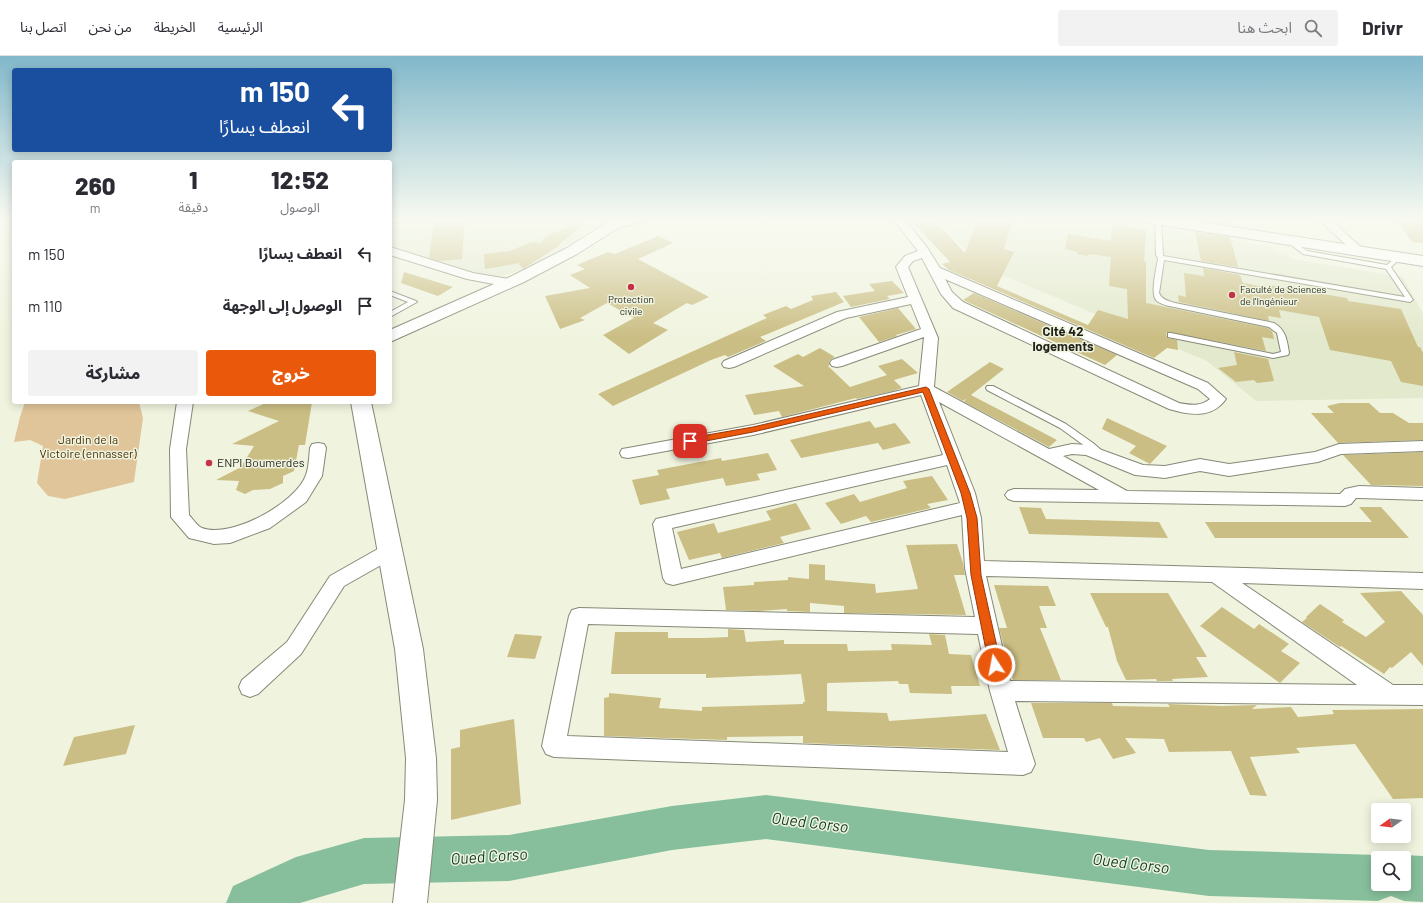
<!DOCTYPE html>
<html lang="ar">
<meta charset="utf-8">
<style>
:root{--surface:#fff;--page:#f2f2f3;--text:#2b2b33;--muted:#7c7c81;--line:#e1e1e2;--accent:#ea580c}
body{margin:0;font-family:Barlow,"Noto Sans Arabic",sans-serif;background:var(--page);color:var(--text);direction:rtl;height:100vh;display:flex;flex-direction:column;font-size:15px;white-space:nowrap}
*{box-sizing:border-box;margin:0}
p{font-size:13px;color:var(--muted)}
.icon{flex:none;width:22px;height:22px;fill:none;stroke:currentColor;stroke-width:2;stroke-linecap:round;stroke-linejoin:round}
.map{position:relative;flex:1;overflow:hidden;direction:ltr}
.side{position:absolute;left:12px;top:104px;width:380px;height:244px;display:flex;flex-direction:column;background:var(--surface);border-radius:4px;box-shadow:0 2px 10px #0003;direction:rtl}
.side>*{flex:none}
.hud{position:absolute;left:12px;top:12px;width:380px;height:84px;border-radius:4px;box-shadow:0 2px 10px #0003;direction:rtl;background:#1a4fa0;color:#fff;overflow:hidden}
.needle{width:26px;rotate:255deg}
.buttons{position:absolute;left:1371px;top:747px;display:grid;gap:8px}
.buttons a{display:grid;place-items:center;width:40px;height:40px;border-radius:4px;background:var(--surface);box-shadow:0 2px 10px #0003;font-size:20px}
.pin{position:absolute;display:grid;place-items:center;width:34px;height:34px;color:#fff;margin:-17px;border-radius:8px;box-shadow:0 2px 6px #0006}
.me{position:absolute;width:44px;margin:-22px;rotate:349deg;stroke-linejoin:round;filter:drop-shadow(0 0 3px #0008)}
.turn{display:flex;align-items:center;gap:14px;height:84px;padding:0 16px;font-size:18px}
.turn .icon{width:52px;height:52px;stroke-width:2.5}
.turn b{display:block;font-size:28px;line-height:34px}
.eta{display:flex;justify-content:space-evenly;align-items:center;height:68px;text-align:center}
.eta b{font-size:24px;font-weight:800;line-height:28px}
.cta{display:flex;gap:8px;margin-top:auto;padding:8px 16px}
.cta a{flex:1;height:46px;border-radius:4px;background:var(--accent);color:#fff;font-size:16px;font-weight:800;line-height:46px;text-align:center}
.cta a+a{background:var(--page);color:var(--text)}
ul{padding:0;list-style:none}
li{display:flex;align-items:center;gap:12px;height:52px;padding:0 16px}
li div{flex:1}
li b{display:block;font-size:15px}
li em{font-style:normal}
header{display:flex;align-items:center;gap:24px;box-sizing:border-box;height:56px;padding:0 20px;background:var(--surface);border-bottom:1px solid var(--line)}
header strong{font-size:19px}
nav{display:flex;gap:22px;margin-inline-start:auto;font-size:14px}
.search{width:280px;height:36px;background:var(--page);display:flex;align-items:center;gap:10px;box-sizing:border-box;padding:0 14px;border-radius:4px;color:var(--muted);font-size:15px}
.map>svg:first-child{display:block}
.built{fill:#e3e9cd}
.green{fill:#e1c59a}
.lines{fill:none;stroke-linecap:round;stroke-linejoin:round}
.river{fill:#87bf9c;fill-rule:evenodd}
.building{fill:#cbbe84}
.lane-casing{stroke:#858976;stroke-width:2}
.street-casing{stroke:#858976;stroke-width:2}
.secondary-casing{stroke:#858976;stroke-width:2}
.lane{fill:#fff;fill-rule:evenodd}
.street{fill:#fff;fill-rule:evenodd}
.secondary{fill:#fff;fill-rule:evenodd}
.route{fill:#ea580c;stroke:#983908}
.poi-dot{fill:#c33343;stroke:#f0f4df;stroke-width:1.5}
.labels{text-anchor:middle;stroke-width:3;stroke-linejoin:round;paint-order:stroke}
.far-poi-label{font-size:10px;fill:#1f2119;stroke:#f0f4df;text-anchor:start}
.park-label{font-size:12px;fill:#452e03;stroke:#f0f4df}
.poi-label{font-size:12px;fill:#1f2119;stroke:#f0f4df;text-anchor:start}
.neighbourhood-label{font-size:13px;font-weight:bold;fill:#1f2119;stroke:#f0f4df}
.near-water-label{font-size:16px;font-style:italic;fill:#0f3c24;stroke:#f0f4df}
</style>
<header>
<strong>Drivr</strong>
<div class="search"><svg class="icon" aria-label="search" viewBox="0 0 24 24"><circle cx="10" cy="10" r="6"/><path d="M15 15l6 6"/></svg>ابحث هنا</div>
<nav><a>الرئيسية</a><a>الخريطة</a><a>من نحن</a><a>اتصل بنا</a></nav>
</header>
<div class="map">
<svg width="1423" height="847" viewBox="0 0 1423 847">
<rect width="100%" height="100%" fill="#f0f4df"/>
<path class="built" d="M412,163H578L581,168L591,169L580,182L554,200L526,212L482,227L390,198V175Z
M934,163H1112L1272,191L1274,194L1287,197L1291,203L1403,221L1423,258V342L1256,345L1207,305L983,211Z"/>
<path class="green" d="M25,346H139L143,362L134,426L65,443L48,440L37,427L43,390L30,384L14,386L20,361Z"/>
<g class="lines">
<path class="river" d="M766,739L1209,794L1378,799L1386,802H1378V828H1404V802H1396L1404,799L1423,800V846L1404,845L1391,840L1378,845L1209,840L766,783L672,794L509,825L364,828L300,847H226L233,830L296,801L364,782L509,779L672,750Z"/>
</g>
<path class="building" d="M434,163H465L462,203L439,205L429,202Z
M910,163H933L965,197L978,163H1013L1004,193L1014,196L997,230L1088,269L1098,254L1128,263L1127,233L1109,230L1111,201L1089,198L1088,200L1077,198V196L1065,193L1068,178L1111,185L1112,168L1146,174L1144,205L1146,206V247L1268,272L1272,275L1274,283L1262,281L1266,295L1168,276L1166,277L1167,282L1177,284L1178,294L1167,292L1154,302L949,214L942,208L950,206Z
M1193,163H1226L1227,169Z
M1396,163H1416L1423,170V187L1412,186Z
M582,166L584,169L558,189H560L523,213L519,208L520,207L485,213L484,198L510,195L532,186L540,187L548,179Z
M1195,176L1230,181L1238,211L1201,205Z
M658,180L673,187L638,203L709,241L692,249L687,247L653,267L668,274L629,298L603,279L634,262L607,247L580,262L585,264L560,273L545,240L590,232L570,219L585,213L577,209L608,196L615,198Z
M1203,212L1240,219L1243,227L1270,232L1269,229L1347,242L1348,245L1401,253L1418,291H1420L1423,297V330L1401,326L1391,305L1330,294L1319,261L1279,254L1281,262L1268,260L1269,265L1179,246L1178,239L1186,241L1184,217L1204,220Z
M404,216L453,231L438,240L401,227Z
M892,225L904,237L887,240L890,243L851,251L843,240L875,235L869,228Z
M836,236L844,246L760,281L766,285L728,301L725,299L711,304L613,350L598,338L767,262L763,259L786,250L791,253L813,244L811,240Z
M974,237L1117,299L1105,309L963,244Z
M898,252L916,273L896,279L897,280L879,286L859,261Z
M820,292L835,301L831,303L829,306L830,309L828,310L850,331L887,319L878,310L902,303L918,317L894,324L902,332L893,335L857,343L856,342L782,361L779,355L754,359L745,339L804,330L773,310L798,298L803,301Z
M1234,296L1268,303L1274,325L1257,327L1254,324L1236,326L1218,312L1237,309Z
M990,306L1004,313L971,339L1057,384L1049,391L964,346L966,342L963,345L947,336Z
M268,346H312L305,389H299L294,415L283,420V427L270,433L253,434L245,438L236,434L239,425L216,424L241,411L254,390L232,388L279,365L248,355Z
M1340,347H1369L1380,357H1393L1409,367H1423V384L1338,387L1311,357H1334L1327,350Z
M1107,362L1167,390L1150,408L1129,397L1136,390L1102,373Z
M870,365L875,372L895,367L911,387L883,394L878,387L801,402L790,384Z
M1423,396V430L1371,429L1343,399Z
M768,397L777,414L757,418L760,424L726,430L723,422L666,433L670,443L640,449L632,424L659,419L657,414L721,402L722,405Z
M932,420L948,444L927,448L931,452L871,466L866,460L841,468L825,447L854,438L860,446L907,432L903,425Z
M796,447L811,473L780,481L784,487L722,502L720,497L689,504L677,476L714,467L718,477L771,464L766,455Z
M1019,451L1041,452L1046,463L1159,466L1168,482L1029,478Z
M1359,451H1381L1409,482H1215L1205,466H1372Z
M957,488L963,507L965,519H954L966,559L844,557V550L810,547V556L787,555V553L759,555L726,554L723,531L754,529V526L788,524V521L809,523V508L825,509V524L875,528L876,537L918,533L906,489Z
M994,529L1048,530L1056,550H1039L1047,572H1040L1061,624H1013L999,572H1007Z
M1401,535L1423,559V610L1411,596L1392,612L1390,611L1384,618L1341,590L1340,591L1302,566L1307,562L1306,561L1320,548L1344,564L1342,566L1366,581L1385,566L1360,537Z
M1090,537H1168L1207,601H1196L1208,621L1172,623L1173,625H1157L1156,623L1126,624L1117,605L1108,571H1106Z
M1222,551L1254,573L1259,568L1289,588L1281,595L1300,607L1280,627L1200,570Z
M728,573L744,574L746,586L784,584V588H847L848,595L892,594L891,588L932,589L929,578L945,579L949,598L971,599L980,630H951L952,638L910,637L908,628H899L898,625L828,627L827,628V655L887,657L889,665L986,658L1000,694L803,687V680L727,681V684L604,680V642L609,641V637L661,642L659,652L702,655V651L803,648V646H805L801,618L706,622V618H611L615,576H668V582H705L728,581Z
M515,578L542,580L535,603L507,601Z
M1031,647H1112L1113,650L1170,651L1168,648L1222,650L1257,649L1252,653L1291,651L1298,661L1334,658L1332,654L1423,653V742L1393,743L1355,688L1296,692L1300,697L1250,701L1267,740L1250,739L1231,695L1169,696L1164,683L1125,682L1136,697L1113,703L1100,682L1086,686L1084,682H1043Z
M514,663L521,748L451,764V693L460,691V674Z
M135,669L126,698L63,710L74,681Z"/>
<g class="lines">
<defs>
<path id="lane" d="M390,163H410L390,167Z
M1157,163L1161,165L1163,200L1405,241L1386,213L1303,198L1286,185L1291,184L1307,195L1387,209L1397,200H1401V202L1391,211L1413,244L1410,246L1164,204L1159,237C1162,244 1169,245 1175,247L1274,267C1286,274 1287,284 1289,297L1288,299L1273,302L1168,281V277H1171L1273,298L1281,296L1277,277L1269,271L1174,251C1168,250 1160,248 1156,244C1150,237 1157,211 1158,202L1156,199L1155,165Z
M390,235L416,245L417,246L390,261V256L408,246L390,239Z
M987,330H993L1066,368L1093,387L1107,399L1103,402L1100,401L1060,372L987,334L986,332Z"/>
<path id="street" d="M893,163H904L926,190L940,212L1208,327L1226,343C1212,363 1189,359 1169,353L953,252L941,238L922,202L913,205L908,211L938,282L934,331L1049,393L1072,388L1088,389L1143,409L1165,410L1200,403L1229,408L1315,396L1339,388L1423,385V395L1341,398L1318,406L1229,420L1200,415L1165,422L1135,419L1086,399L1072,398L1063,400L1127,435L1340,438L1345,433L1359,430L1423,432V444L1359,442H1356L1351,448L1345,450L1014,445L1008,443L1005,439L1008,435L1014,433L1099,434L939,346L975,437L981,462L984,505L1423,517V533L1242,527L1393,629H1423V649L1015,645L1035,708L1031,716L1023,719L554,701L546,698L542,690L569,560L572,554L579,552L975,561L965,512L962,459L673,529L666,527L663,522L653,468L656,463L943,399L921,339L753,379L628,402L622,401L620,397L622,393L628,392L753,369L919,330L924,281L842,310L837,311L832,310L830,307L832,304L921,273L911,248L846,262L734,311L729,312L724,311L722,308L724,305L837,256L908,241L896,211L905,200L918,195ZM945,223L1198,333L1210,343C1200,351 1190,349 1179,347L963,246L952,236ZM947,409L960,447L681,513L672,472ZM986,520L1212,526L1357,629L1010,625ZM588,568L978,578L990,635L1008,696L567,680Z
M1318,163H1330L1364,194L1366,196L1364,198H1356Z
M390,191L473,217L514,224L516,227L514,230L510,231L467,223L390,199Z
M177,346H193L186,393L189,459C193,463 197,470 202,472C231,483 296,447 306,419C309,411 309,401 310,392L312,388L318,387L324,388L326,392L322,420L306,446L270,472L230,487L214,488L189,482L171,461L170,393Z
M390,488L397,490L399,495L397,500L344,530L301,598L258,638L250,641L242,638L239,631L242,624L287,586L330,520L383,490Z"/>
<path id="secondary" d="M618,163H643L641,166L618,172L577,198L524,226L390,286V274L512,220L567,192L608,166Z
M1142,163H1180L1423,200V210L1149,167L1144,166Z
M351,346H371L423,593L436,702L437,744L427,847H393L405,744L406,702L395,593Z"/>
</defs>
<use href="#lane" class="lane-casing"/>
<use href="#street" class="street-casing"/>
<use href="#secondary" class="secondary-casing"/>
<use href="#lane" class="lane"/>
<use href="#street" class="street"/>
<use href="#secondary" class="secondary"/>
</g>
<linearGradient id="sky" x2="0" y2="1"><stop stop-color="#81b8ca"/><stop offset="0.58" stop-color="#f8faf1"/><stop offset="1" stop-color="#f8faf1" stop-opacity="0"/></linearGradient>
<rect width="1423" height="282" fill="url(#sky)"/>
<path class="route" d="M926,331L929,333L970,437L977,462L981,519L1001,609L999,612L995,614L991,612L989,609L971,519L967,462L961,437L923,336L753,376L690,388L686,385L690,382L753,371Z"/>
<g class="poi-dot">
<circle cx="631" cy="231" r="4"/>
<circle cx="1232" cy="239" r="4"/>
<circle cx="209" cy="407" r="4"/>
</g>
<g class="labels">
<g class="far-poi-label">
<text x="1240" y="237">Faculté de Sciences<tspan x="1240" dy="12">de l'Ingénieur</tspan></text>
<text x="631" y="247" text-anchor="middle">Protection<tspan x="631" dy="12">civile</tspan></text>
</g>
<g class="park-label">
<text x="88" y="388">Jardin de la<tspan x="88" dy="14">Victoire (ennasser)</tspan></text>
</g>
<g class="poi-label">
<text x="217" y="411">ENPI Boumerdes</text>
</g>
<g class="neighbourhood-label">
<text x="1063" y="280">Cité 42<tspan x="1063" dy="15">logements</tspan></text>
</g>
<g class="near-water-label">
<text transform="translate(810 766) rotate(7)" y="6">Oued Corso</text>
<text transform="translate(489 800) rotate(-4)" y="6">Oued Corso</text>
<text transform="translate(1131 807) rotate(7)" y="6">Oued Corso</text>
</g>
</g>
</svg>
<div class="buttons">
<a><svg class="needle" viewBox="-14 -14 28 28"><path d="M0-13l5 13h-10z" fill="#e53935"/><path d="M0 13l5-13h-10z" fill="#7c7c81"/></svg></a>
<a><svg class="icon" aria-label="search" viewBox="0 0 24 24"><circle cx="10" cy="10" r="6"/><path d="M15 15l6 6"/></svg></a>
</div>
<div class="pin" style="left:690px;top:385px;background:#d93025"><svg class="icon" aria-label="arrive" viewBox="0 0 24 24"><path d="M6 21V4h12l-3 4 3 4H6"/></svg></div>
<svg class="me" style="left:995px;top:609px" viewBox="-20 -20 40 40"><circle r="17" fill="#ea580c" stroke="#fff" stroke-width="3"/><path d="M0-11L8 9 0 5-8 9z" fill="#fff"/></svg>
<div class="hud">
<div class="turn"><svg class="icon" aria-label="left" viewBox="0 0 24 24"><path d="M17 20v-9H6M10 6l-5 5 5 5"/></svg><div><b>150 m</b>انعطف يسارًا</div></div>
</div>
<section class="side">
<div class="eta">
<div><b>12:52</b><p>الوصول</p></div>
<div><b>1</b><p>دقيقة</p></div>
<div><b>260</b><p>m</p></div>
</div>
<ul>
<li><svg class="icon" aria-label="left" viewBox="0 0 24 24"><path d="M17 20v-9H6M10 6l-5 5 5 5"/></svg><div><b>انعطف يسارًا</b></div><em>150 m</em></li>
<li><svg class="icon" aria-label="arrive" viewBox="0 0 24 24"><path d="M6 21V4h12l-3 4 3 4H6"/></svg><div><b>الوصول إلى الوجهة</b></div><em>110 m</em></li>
</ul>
<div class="cta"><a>خروج</a><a>مشاركة</a></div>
</section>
</div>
